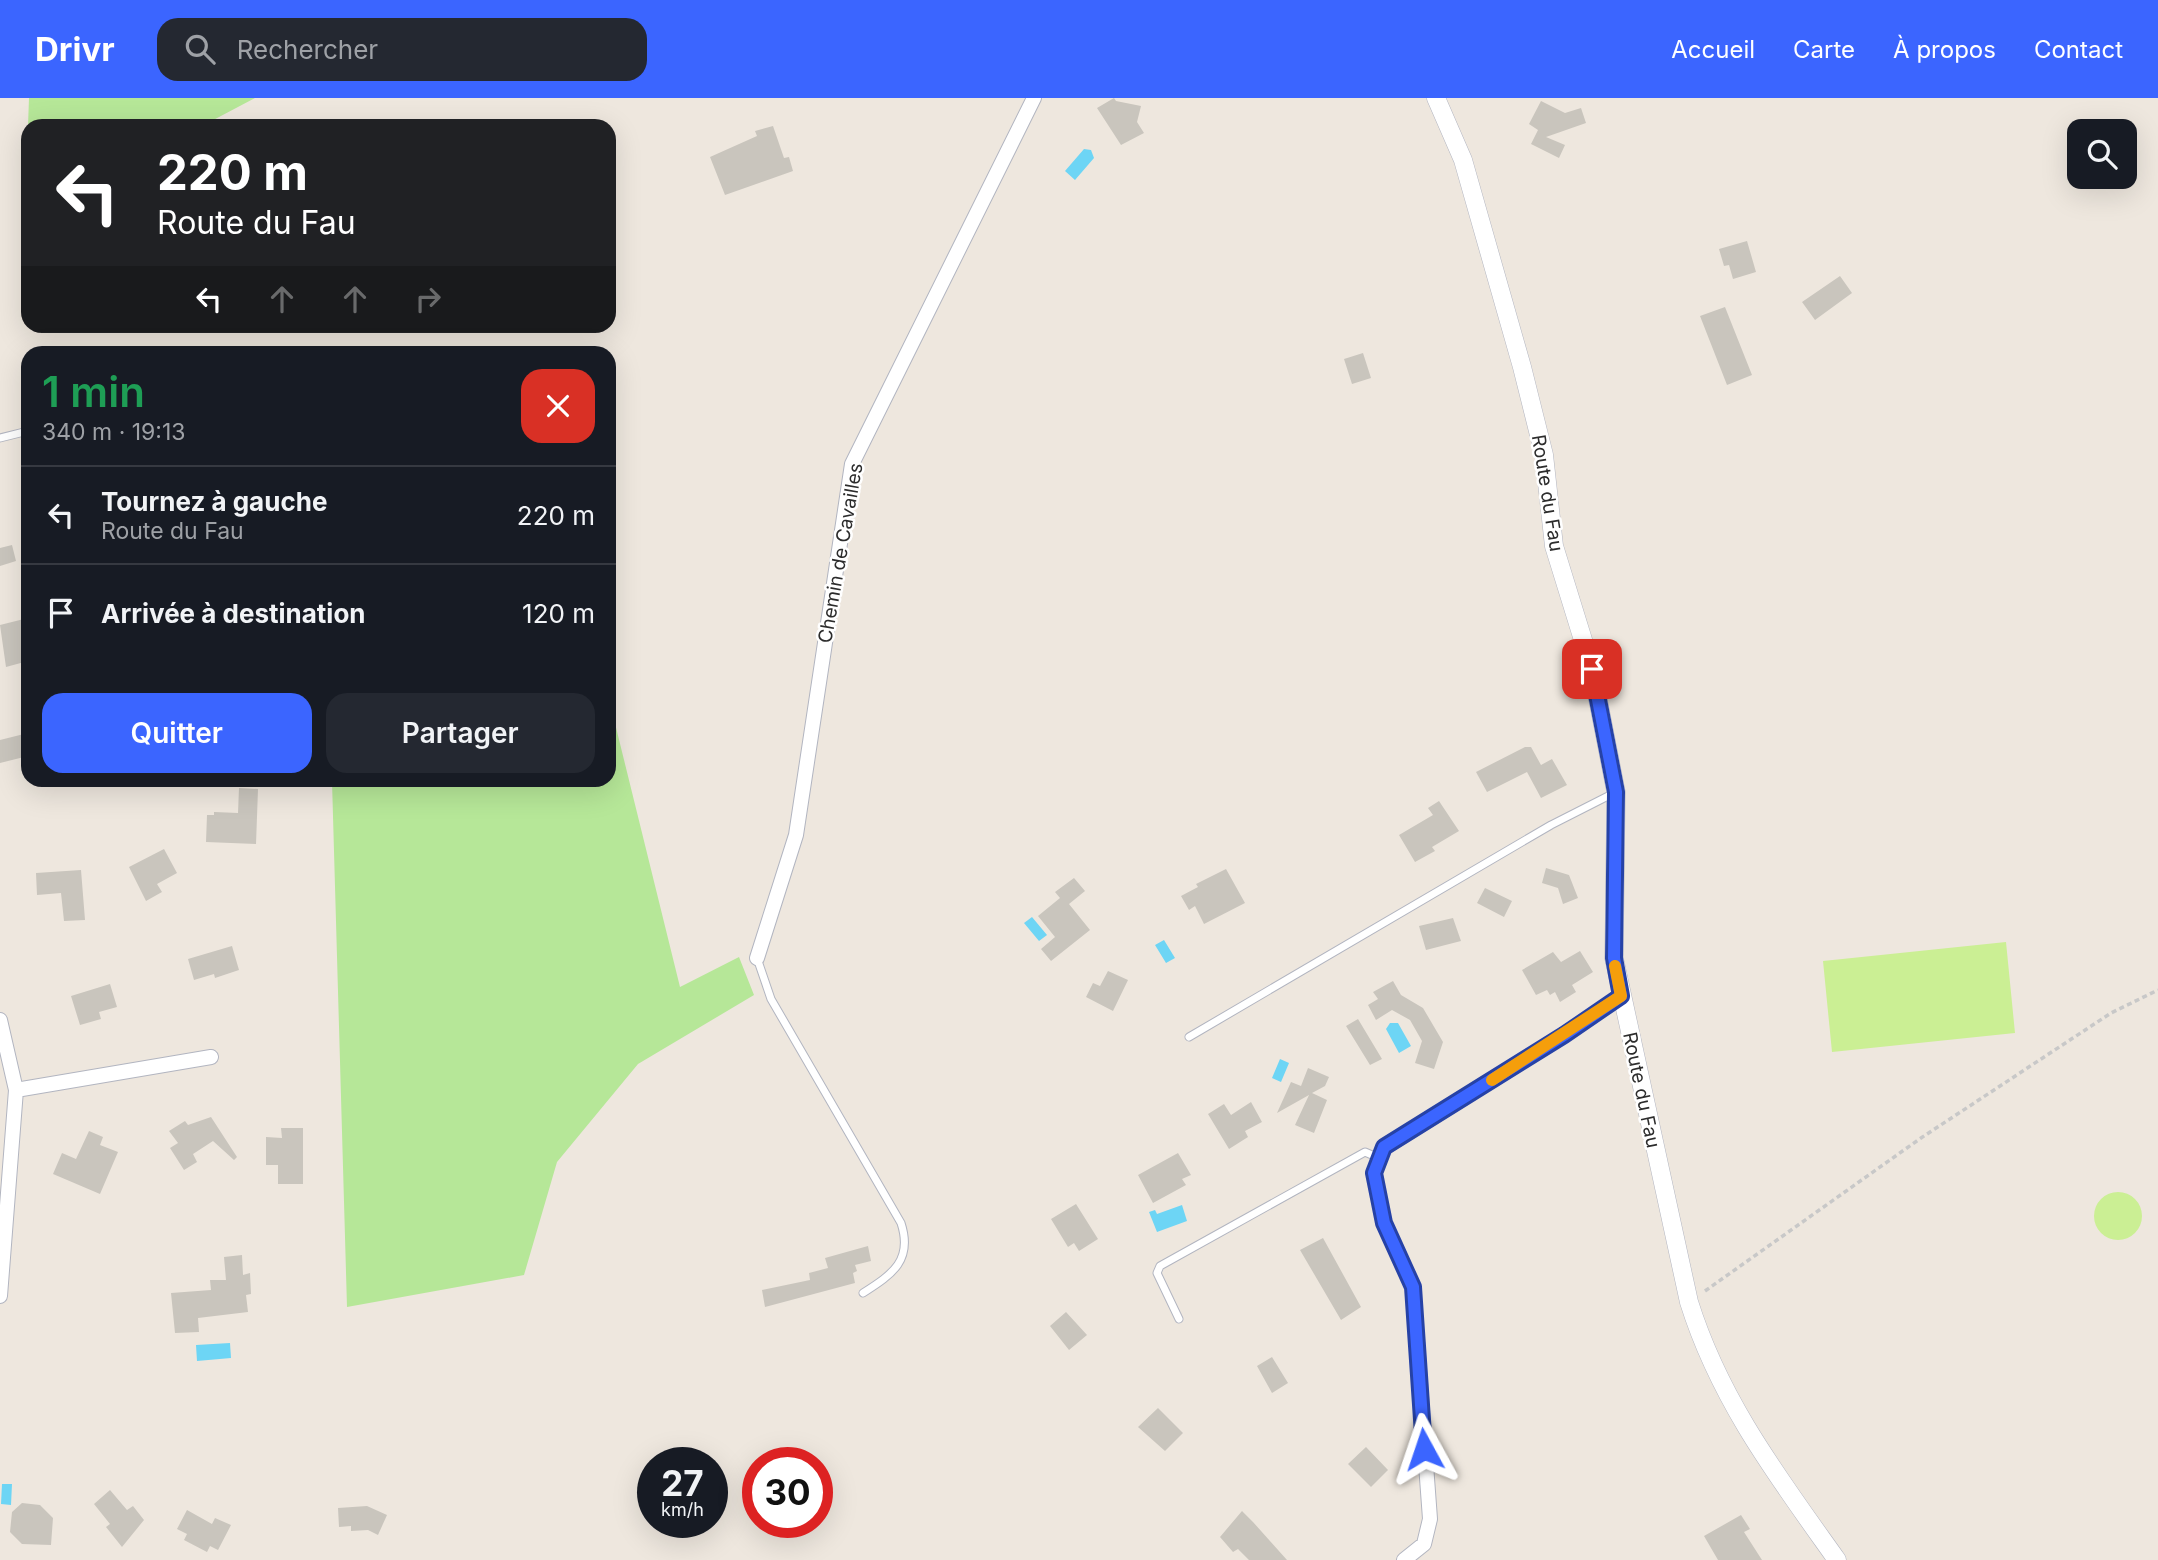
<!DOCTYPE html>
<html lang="fr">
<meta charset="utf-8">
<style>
:root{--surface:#171b24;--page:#242831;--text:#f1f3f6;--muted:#9ea1a6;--line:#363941;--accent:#3b65ff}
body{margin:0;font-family:Inter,sans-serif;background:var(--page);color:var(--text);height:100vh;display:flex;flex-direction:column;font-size:26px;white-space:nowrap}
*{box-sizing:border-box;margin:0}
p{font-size:23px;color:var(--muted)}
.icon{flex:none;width:38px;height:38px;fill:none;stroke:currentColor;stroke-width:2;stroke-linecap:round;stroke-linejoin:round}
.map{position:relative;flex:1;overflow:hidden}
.sheet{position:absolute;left:21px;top:248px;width:595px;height:441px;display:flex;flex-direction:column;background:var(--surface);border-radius:21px;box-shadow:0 7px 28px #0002}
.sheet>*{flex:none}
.guide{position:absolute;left:21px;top:21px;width:595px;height:214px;border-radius:21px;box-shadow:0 7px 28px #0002;background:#202124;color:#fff;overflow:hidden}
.controls{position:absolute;left:2067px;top:21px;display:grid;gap:14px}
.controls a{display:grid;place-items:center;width:70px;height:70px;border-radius:14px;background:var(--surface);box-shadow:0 7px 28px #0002;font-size:35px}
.speed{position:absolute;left:637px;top:1349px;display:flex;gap:14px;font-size:35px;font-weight:700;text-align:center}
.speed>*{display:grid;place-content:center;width:91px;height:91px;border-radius:50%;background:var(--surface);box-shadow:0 7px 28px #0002;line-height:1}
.speed small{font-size:18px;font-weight:400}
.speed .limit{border:10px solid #d22;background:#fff;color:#111}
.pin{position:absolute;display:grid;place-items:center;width:60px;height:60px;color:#fff;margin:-30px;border-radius:14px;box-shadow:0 4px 10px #0006}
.me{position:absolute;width:77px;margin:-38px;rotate:355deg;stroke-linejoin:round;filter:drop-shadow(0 0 5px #0008)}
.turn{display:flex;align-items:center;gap:24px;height:147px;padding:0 21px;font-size:32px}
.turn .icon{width:91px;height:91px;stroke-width:2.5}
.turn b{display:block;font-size:49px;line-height:60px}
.lanes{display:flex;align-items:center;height:66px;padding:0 21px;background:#0003;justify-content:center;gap:35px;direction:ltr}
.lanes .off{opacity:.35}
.round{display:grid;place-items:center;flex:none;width:74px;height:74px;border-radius:21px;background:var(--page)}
.headline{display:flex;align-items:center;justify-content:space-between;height:119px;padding:0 21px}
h1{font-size:42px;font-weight:600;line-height:52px;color:#1e9e55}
.primary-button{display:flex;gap:14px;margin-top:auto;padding:14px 21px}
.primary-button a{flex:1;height:80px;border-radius:21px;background:var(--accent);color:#fff;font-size:28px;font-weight:600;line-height:80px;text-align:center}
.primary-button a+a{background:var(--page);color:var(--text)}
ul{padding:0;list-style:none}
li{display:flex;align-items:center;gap:21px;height:98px;padding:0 21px;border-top:2px solid var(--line)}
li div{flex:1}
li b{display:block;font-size:26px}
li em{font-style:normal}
header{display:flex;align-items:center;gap:42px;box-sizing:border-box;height:98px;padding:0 35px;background:var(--accent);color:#fff}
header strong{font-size:33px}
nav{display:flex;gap:38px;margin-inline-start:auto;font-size:24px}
.search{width:490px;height:63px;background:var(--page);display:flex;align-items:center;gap:18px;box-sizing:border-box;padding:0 24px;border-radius:21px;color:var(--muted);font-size:26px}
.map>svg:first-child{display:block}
.green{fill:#b6e798}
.pitch{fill:#cbef94}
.water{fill:#6dd5f5}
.building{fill:#c9c5bd}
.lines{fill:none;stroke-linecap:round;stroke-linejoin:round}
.service-casing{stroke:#b2b5c0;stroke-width:9}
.minor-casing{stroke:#b2b5c0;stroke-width:16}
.tertiary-casing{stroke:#b2b5c0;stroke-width:19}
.path{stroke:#c8c8c8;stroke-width:3.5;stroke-dasharray:5 3.5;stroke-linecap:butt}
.service{stroke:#fff;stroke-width:7}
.minor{stroke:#fff;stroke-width:14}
.tertiary{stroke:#fff;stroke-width:18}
.route-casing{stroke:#2642a6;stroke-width:18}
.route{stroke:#3b65ff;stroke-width:12}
.slow{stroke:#f59e0b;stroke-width:12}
.labels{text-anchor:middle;stroke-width:5;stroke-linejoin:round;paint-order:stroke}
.street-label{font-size:19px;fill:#2c2c2c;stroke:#fff}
</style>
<header>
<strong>Drivr</strong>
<div class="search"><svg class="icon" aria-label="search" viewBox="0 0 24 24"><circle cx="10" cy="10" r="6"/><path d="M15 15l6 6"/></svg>Rechercher</div>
<nav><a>Accueil</a><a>Carte</a><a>À propos</a><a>Contact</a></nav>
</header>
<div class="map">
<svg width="2158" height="1462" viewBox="0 0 2158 1462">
<rect width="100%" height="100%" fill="#eee7de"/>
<path class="green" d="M29,0H255L202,28H28Z
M609,601L680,889L739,859L754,897L638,966L557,1064L524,1177L347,1209L332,683L609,682Z"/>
<path class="pitch" d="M2006,844L2015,935L1832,954L1823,863Z
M2094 1118a24 24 0 1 1 48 0a24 24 0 1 1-48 0Z"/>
<path class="water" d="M1084,51L1091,52L1094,60L1075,82L1065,73Z
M1032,819L1047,837L1039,843L1024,825Z
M1164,842L1175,860L1166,865L1155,847Z
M1390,925H1398L1411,948L1399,955L1386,931Z
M1280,961L1289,965L1281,984L1272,980Z
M1182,1107L1187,1123L1157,1134L1149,1114L1155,1112L1157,1116Z
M230,1245L231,1260L197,1263L196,1247Z
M2,1386H12L11,1407L1,1406Z"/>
<path class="building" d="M1114,0L1116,3L1141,8L1137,24L1144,35L1121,47L1097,10Z
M1541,3L1565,15L1581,10L1586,25L1546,39L1565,47L1559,60L1531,46L1538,32L1529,26Z
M773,28L784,60L789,59L793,73L725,97L710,59L757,38L755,33Z
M1747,143L1756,174L1733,181L1729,167L1724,168L1719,151Z
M1840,178L1852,195L1815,222L1802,204Z
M1725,209L1752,277L1727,287L1700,218Z
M1363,255L1371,280L1352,286L1344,261Z
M12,447L16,463L0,468V450Z
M28,520V563L6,569L0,527Z
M28,635V658L0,665V642Z
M1525,649H1531L1541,667L1552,661L1567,687L1541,700L1527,674L1487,694L1476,674Z
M239,690L258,691L256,746L206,744L207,717H214V714L238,715Z
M1439,703L1459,733L1432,749L1435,753L1415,764L1399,737L1433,717L1428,710Z
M164,751L177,775L157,786L162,794L146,803L129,769Z
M1546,770L1569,777L1578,800L1563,806L1558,790L1542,785Z
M1226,771L1245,805L1204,826L1195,808L1189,812L1181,798L1198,789L1196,786Z
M81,772L85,822L64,823L61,795L37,797L36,775Z
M1074,780L1085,793L1069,806L1090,832L1051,863L1041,851L1055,839L1038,818L1060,800L1055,794Z
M1485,790L1512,803L1504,819L1477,805Z
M1453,820L1461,843L1426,852L1419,828Z
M232,848L239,872L215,880L214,876L194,882L188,861Z
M1580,853L1593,874L1572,887L1576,894L1560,904L1555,894L1550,897L1547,892L1536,897L1522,872L1553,854L1561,864Z
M1108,873L1128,882L1113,913L1086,899L1093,885L1100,888Z
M1393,883L1401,897L1423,910L1443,944L1434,971L1415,965L1422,943L1410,922L1392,912L1376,922L1368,907L1378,901L1373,894Z
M110,886L117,909L99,914L101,921L80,927L71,898Z
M1358,921L1382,961L1370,967L1346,928Z
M1308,970L1329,979L1325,988L1312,995L1327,1002L1314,1035L1295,1027L1309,997L1277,1015L1291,984L1301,988Z
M1251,1004L1262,1024L1245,1033L1248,1039L1229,1051L1208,1016L1224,1006L1231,1017Z
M211,1019L237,1059L234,1062L213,1043L193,1056L197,1064L184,1072L170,1050L178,1045L169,1033L185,1023L188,1027Z
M281,1030H303V1086H278V1067H266V1039L282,1040Z
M89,1033L103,1039L100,1047L118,1054L100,1096L53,1076L62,1055L76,1061Z
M1178,1055L1191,1077L1182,1081L1186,1087L1153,1105L1138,1077Z
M1076,1106L1098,1141L1079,1153L1074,1145L1068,1149L1051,1121Z
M1323,1140L1361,1209L1341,1222L1300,1152Z
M868,1148L871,1163L855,1167L857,1173L853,1175L855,1185L765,1209L762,1192L810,1182L809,1175L828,1170L825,1160Z
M242,1157L243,1177L250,1175L251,1196L246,1197L248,1214L198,1220L199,1234L175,1235L171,1195L211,1192L210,1182H226L224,1159Z
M1066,1214L1087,1237L1069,1252L1050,1228Z
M1272,1259L1288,1285L1272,1295L1257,1268Z
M1158,1310L1183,1335L1165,1353L1138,1329Z
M1366,1349L1388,1372L1371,1389L1348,1366Z
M110,1392L127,1412L133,1408L144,1422L122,1449L106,1429L110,1426L94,1406Z
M22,1405L40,1407L53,1420L51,1447L22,1446L10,1434L12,1414Z
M367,1408L387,1417L378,1437L368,1432L351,1433V1428L339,1429L338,1410Z
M187,1412L212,1426L215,1420L231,1427L218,1452L210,1448L207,1454L184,1442L187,1436L177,1431Z
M1242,1413L1253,1424L1287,1462H1249L1238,1451L1233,1454L1220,1439Z
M1741,1417L1750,1431L1744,1434L1762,1462H1718L1704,1438Z"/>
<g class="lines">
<defs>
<path id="service" d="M0,340L28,333
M757,860L771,901L901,1125C913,1162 893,1176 863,1195
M1189,939L1551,727L1616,694
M1179,1221L1157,1175L1160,1168L1365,1054L1379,1060"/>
<path id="minor" d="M757,860L796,737L852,366L1034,0
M0,922L16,992L0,1198
M16,992L211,959
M1404,1462L1424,1446L1430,1421L1413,1189L1384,1125L1374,1075L1384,1050L1564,937L1621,898"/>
<path id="tertiary" d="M1436,0L1463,62L1522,269L1544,357L1554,448L1592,571L1616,694L1614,860L1689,1204C1720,1303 1778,1379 1837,1462"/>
</defs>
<use href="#service" class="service-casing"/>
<use href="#minor" class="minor-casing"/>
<use href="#tertiary" class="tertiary-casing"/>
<path class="path" d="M1705,1193L1921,1040L2111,915L2158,892"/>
<use href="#service" class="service"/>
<use href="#minor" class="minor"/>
<use href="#tertiary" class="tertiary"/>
</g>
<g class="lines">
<defs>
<path id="route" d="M1424,1351L1413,1189L1384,1125L1374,1075L1384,1049L1564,937L1621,898L1614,860L1616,694L1592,571"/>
</defs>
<use href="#route" class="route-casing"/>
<use href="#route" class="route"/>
<path class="slow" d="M1492,982L1621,898L1615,868"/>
</g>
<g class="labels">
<g class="street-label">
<text transform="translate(1548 395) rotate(81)" y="7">Route du Fau</text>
<text transform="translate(840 455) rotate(-80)" y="7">Chemin de Cavailles</text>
<text transform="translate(1642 992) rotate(78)" y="7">Route du Fau</text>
</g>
</g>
</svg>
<div class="controls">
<a><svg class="icon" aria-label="search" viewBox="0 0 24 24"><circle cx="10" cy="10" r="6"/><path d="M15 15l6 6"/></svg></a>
</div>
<div class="speed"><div>27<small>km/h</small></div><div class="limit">30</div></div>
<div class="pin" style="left:1592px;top:571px;background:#d93025"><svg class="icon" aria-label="arrive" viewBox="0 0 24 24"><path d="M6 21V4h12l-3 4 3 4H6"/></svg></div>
<svg class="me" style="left:1424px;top:1351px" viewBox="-20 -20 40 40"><path d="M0-17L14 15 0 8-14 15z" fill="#3b65ff" stroke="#fff" stroke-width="4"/></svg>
<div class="guide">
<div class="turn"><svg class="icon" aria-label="left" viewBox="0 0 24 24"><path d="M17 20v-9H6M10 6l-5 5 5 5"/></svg><div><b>220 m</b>Route du Fau</div></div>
<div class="lanes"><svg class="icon" aria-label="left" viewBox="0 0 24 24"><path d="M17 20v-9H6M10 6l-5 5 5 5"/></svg><svg class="icon off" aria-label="ahead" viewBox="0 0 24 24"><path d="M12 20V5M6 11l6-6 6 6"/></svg><svg class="icon off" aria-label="ahead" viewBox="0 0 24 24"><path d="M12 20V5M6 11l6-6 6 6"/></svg><svg class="icon off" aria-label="right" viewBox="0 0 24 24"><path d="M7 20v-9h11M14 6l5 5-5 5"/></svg></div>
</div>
<section class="sheet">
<div class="headline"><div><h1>1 min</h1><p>340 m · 19:13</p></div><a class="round" style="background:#d93025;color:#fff"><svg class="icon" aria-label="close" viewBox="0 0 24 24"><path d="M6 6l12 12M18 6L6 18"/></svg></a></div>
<ul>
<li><svg class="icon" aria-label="left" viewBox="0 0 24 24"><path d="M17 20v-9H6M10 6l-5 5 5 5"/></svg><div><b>Tournez à gauche</b><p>Route du Fau</p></div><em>220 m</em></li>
<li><svg class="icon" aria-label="arrive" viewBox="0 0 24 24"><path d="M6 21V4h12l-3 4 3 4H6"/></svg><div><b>Arrivée à destination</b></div><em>120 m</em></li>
</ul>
<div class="primary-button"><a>Quitter</a><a>Partager</a></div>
</section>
</div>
